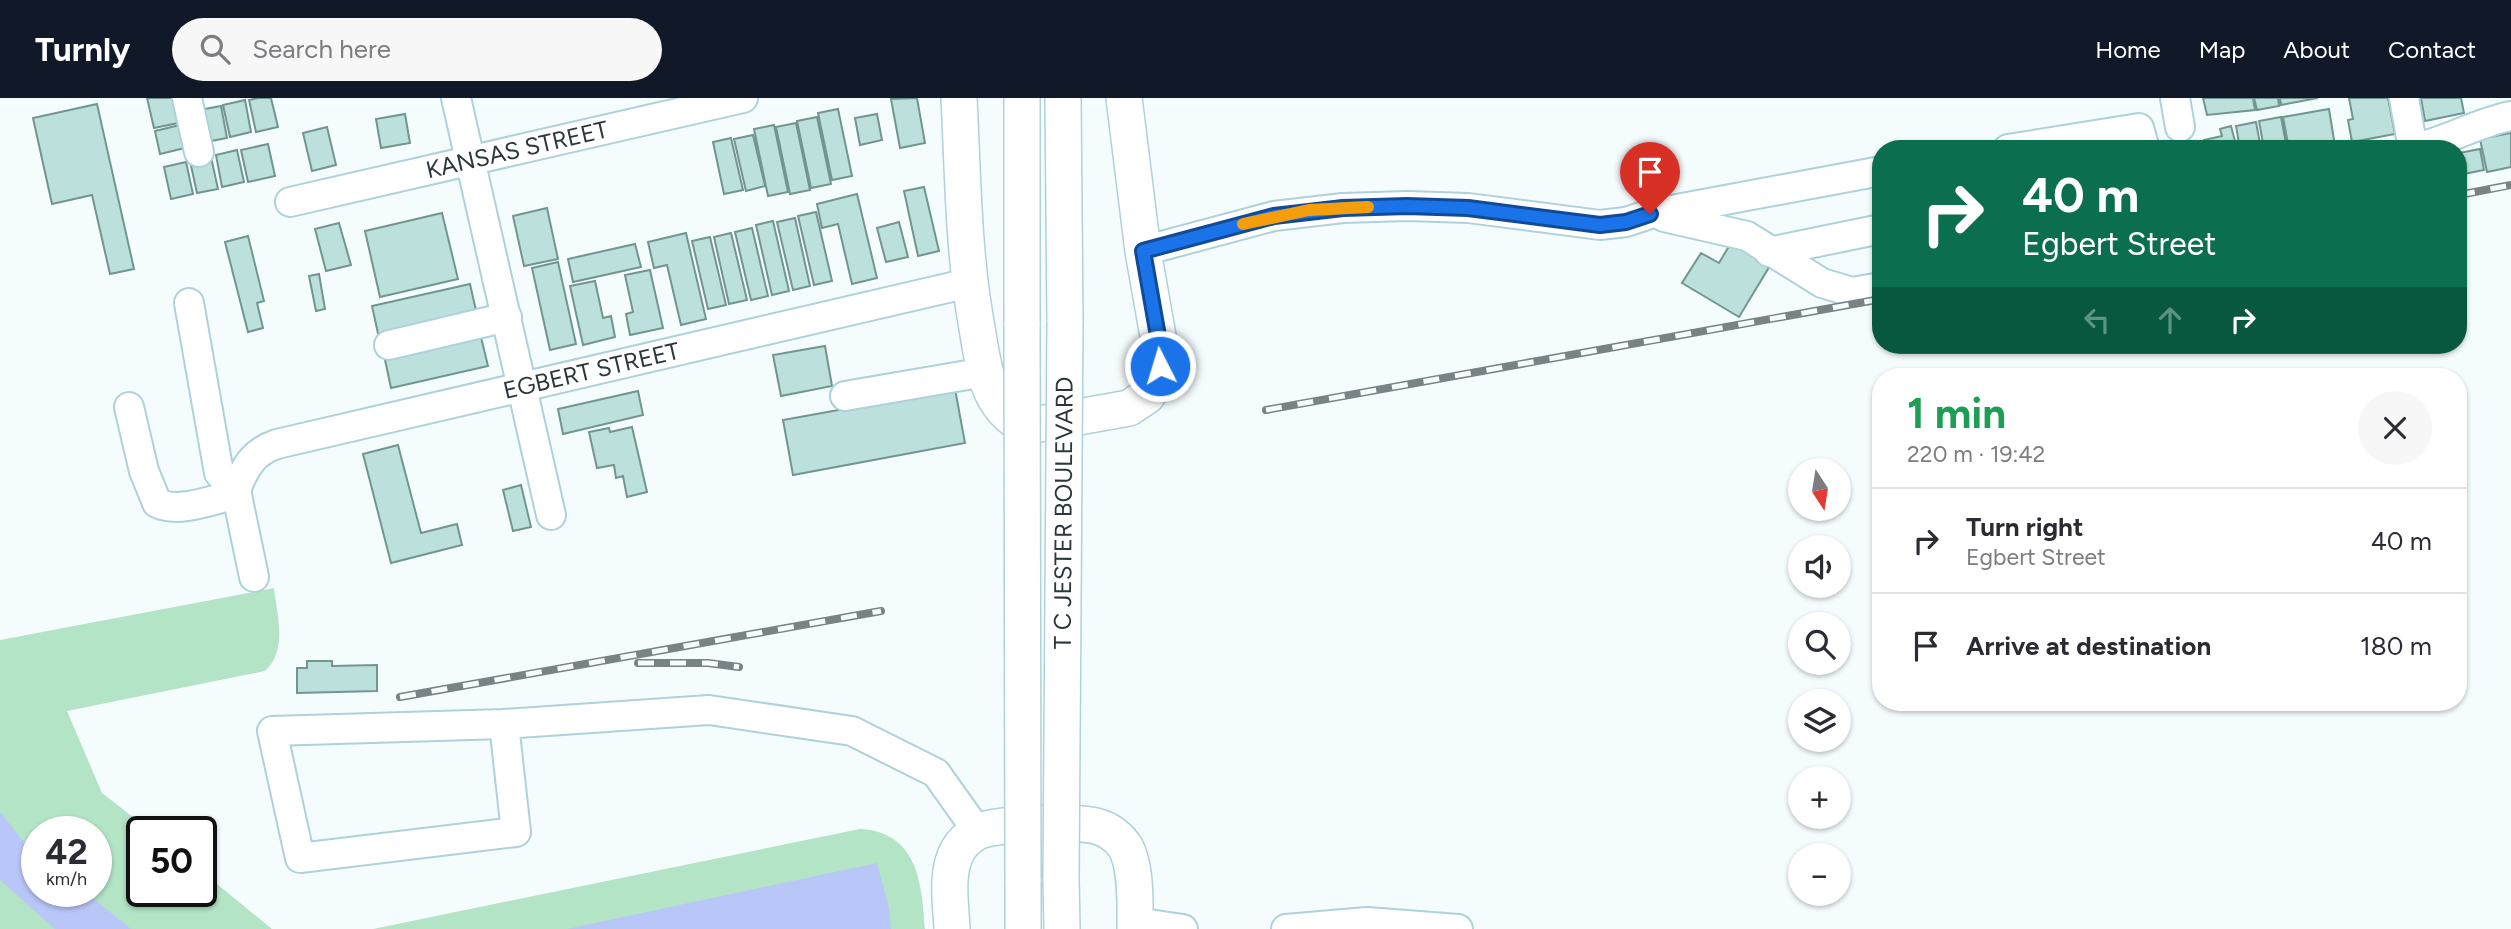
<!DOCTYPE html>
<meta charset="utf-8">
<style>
:root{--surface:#fff;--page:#f7f7f7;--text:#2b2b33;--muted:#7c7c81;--line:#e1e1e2;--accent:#111827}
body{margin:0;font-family:Figtree,sans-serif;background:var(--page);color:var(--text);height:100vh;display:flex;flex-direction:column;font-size:26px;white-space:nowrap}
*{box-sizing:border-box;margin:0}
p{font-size:23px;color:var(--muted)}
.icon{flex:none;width:38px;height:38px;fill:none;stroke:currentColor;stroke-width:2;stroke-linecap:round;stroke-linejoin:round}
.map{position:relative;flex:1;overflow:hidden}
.side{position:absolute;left:1872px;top:270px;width:595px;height:343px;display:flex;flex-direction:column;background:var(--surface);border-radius:28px;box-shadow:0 2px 5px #0004}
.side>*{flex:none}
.hud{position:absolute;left:1872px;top:42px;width:595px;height:214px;border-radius:28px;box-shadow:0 2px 5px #0004;background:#0b6e4f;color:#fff;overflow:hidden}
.needle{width:46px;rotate:168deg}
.buttons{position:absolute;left:1788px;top:360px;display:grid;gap:14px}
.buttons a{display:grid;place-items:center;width:63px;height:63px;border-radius:50%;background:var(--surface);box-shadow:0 2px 5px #0004;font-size:35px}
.speed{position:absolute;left:21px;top:718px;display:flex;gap:14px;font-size:35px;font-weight:700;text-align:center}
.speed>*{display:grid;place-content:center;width:91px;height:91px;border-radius:50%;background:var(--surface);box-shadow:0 2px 5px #0004;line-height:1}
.speed small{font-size:18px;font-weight:400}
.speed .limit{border:4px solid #111;border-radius:10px;background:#fff;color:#111}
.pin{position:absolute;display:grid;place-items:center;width:60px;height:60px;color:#fff;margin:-72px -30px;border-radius:50% 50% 50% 0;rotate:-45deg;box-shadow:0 0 7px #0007}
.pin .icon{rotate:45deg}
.me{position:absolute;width:77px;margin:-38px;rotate:355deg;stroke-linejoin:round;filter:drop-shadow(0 0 5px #0008)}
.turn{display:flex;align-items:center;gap:24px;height:147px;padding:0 35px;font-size:32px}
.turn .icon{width:91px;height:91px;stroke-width:2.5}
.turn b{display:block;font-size:49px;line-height:60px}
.lanes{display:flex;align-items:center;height:66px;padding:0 35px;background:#0003;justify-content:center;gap:35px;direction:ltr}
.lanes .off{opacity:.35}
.round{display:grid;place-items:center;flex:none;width:74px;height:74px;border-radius:37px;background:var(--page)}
.head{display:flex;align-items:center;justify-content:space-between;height:119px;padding:0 35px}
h1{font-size:42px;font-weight:700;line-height:52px;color:#1e9e55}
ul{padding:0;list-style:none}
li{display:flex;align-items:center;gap:21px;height:105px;padding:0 35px;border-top:2px solid var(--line)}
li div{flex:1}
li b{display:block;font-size:26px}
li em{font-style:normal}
header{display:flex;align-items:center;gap:42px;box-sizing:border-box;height:98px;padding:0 35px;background:var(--accent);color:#fff}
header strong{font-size:33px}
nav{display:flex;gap:38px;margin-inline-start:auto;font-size:24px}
.search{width:490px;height:63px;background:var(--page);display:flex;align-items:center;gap:18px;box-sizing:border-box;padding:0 24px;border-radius:38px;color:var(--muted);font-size:26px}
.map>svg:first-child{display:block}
.green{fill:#b3e4c5;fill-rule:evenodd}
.water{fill:#b9c6f8}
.building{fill:#bce1dc;stroke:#729590;stroke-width:2}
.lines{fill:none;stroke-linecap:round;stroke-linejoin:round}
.minor-casing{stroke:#aed1da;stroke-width:32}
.major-casing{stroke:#aed1da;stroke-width:38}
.minor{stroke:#fff;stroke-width:28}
.major{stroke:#fff;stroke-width:35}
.rail-casing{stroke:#788386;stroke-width:8}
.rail{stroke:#f5fcfe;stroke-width:5;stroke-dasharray:16;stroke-linecap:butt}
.major-bridge-casing{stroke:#aed1da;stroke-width:38;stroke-linecap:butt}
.major-bridge{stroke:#fff;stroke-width:35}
.route-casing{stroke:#114b97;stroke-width:18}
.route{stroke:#1a73e8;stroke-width:12}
.slow{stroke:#f59e0b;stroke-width:12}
.labels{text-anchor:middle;stroke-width:6;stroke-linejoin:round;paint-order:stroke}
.street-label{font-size:24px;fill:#2a383b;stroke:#f5fcfe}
</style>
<header>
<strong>Turnly</strong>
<div class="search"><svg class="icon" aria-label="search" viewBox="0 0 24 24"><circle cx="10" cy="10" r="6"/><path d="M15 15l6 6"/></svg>Search here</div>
<nav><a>Home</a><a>Map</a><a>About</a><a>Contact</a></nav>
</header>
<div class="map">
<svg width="2511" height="831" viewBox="0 0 2511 831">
<rect width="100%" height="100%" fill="#f5fcfe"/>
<path class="green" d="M274,490C277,518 288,552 265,573L67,613L102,695L151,733H142V793H201V773L272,831H0V542ZM37,733H96V793H37Z
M860,731C918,734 922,786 925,831H373Z"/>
<path class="water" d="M0,714L24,744L37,754V793H84L131,831H55L0,782Z
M877,765L889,810L891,831H567Z"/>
<path class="building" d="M147,0H177L183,24L154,30Z
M258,0H271L278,29L256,34L249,2Z
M917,0L925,45L900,50L891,1Z
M2203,0H2253L2255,12L2207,17Z
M2254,0H2278L2279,8L2257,12Z
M2280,0H2318L2281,7Z
M2349,0H2388L2395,36L2352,44L2348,22L2353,21Z
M2421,0H2461L2464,15L2425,23Z
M245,2L251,34L230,39L223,7Z
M97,6L134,171L110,176L92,97L52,106L33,20Z
M221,8L227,40L206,44L199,12Z
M838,11L852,78L832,82L818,15Z
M2329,11L2335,48L2320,51H2289L2283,19Z
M405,16L410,45L381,50L376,21Z
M877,16L882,42L860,47L855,20Z
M817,19L831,86L811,90L797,23Z
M2281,19L2287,51H2264L2259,23Z
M2256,24L2261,51H2240L2236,28Z
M796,25L810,92L790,96L776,29Z
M184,26L189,49L160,56L155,33Z
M774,27L788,94L768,98L754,31Z
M2231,28L2237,51H2206L2204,42L2222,38L2220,31Z
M327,29L336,67L312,73L303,35Z
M2511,35V69L2487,74L2480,41Z
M753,37L765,88L746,93L734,41Z
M731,40L743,92L724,96L713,44Z
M268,46L275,78L248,84L241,52Z
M2480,51L2484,72L2459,77V55Z
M237,52L244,84L222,89L216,57Z
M211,59L218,91L197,95L190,63Z
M186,64L193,96L171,101L164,69Z
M924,89L939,153L918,158L904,93Z
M857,96L877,180L852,186L838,126L822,130L817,106Z
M547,110L558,161L524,168L513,118Z
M816,114L832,183L814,187L798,118Z
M442,115L458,181L380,199L365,133Z
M795,120L810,188L793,192L777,124Z
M773,123L789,193L772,197L756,127Z
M899,124L908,159L886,164L877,130Z
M339,125L351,167L326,173L315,131Z
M752,130L768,198L751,202L735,134Z
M686,135L706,221L681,227L667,167L654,170L648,144Z
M731,135L747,202L729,206L714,139Z
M248,138L264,203L257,205L263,230L248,234L225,144Z
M710,139L726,207L708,211L692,143Z
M1732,143L1771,166L1739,219L1682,185L1701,155L1719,165Z
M635,146L641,169L573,184L568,161Z
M558,164L576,246L550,252L532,170Z
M650,172L663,230L630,237L626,216L633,214L625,177Z
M319,176L325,211L316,213L309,178Z
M595,183L603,220L611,218L615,239L583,247L570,188Z
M470,186L477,217L379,240L372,208Z
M480,235L488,268L391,290L384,257Z
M825,248L832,288L781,298L773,257Z
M955,291L965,345L793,377L783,322Z
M638,293L643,317L563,336L558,311Z
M632,329L647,394L627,399L623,378L616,380L614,367L597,370L589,334L609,330L610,334Z
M398,347L421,435L457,426L462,447L391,465L363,356Z
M521,387L531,429L513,433L503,392Z
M307,563H332V568L377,567V593L297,595V570H307Z"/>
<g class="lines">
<defs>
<g id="minor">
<path d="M187,0L199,54"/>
<path d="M456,0L551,417"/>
<path d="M2175,0L2180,29"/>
<path d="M2404,0L2413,51"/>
<path d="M2008,51L2139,30L2145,51"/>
<path d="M2411,51C2446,44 2476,25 2511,18"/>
<path id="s1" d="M290,104L743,0"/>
<path d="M1664,119L1747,138L1822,185L1852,194L1881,189"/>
<path d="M1143,153L1274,118L1343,110L1407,108L1468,110L1600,127L1626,124L1650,116L1881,73"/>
<path d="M1769,154L1881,131"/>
<path d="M189,205L219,375L236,392"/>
<path d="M389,247L507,219"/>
<path d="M845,298L985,274"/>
<path d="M129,309L144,373L157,405C179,416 214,401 237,396"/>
<path id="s2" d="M236,392C245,369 253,354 277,346L969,185"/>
<path d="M236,392L254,479"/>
<path d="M504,626L516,734L300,760L272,633L504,626L709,612L852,633L936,675L978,734"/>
<path d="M1135,824L1183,831"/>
<path d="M1286,831L1367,824L1458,831"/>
</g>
<path id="major" d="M959,0C963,77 963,154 977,230C980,249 983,269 989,287C995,304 1010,324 1028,328L1129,310L1147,298L1157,281L1161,255L1143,153L1124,0
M1063,0L1065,224
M1022,227V0
M1061,781L1062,831
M952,831C951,807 945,774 958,752C962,745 970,738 977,734C997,725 1078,722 1099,729C1109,732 1118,739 1124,747C1137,766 1135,809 1135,831
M1023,831V781"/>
</defs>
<use href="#minor" class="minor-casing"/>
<use href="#major" class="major-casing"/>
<use href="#minor" class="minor"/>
<use href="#major" class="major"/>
<defs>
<path id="rail" d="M2459,97L2511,87
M1266,312L1881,201
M638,565H708L739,569
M400,599L881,513"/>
</defs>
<use href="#rail" class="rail-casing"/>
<use href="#rail" class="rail"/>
<defs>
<g id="major-bridge">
<path d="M1022,227L1023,781"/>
<path id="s3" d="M1061,781L1065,224"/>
</g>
</defs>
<use href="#major-bridge" class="major-bridge-casing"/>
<use href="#major-bridge" class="major-bridge"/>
</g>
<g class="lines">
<defs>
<path id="route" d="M1160,268L1161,255L1143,153L1274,118L1343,110L1407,108L1468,110L1600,127L1626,124L1650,116"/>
</defs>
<use href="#route" class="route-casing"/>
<use href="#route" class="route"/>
<path class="slow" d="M1243,126L1309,112L1368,109"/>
</g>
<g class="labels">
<g class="street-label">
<text dy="8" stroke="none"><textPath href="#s1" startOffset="233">KANSAS STREET</textPath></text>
<text dy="8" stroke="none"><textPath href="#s2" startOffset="387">EGBERT STREET</textPath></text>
<text dy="8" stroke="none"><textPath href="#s3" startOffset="366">T C JESTER BOULEVARD</textPath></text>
</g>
</g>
</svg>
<div class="buttons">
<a><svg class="needle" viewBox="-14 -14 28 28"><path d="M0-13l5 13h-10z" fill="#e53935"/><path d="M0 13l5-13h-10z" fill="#7c7c81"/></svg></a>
<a><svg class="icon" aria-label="sound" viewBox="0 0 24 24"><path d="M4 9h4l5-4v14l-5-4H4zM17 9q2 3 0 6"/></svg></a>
<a><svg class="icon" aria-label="search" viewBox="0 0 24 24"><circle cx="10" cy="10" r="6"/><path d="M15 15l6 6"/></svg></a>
<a><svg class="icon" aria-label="layers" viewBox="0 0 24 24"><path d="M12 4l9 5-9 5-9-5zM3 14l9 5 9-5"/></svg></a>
<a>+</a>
<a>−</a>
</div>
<div class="speed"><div>42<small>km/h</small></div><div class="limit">50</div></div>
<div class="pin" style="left:1650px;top:116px;background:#d93025"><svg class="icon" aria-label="arrive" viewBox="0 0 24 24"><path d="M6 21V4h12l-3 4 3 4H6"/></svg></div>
<svg class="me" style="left:1160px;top:268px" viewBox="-20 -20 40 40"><circle r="17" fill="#1a73e8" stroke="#fff" stroke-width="3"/><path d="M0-11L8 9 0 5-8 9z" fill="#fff"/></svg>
<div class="hud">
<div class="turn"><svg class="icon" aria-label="right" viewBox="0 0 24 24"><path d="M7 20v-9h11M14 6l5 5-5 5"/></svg><div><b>40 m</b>Egbert Street</div></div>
<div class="lanes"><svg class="icon off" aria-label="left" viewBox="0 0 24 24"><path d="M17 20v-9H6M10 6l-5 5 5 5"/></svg><svg class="icon off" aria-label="ahead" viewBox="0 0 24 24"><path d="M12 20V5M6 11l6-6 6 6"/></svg><svg class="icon" aria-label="right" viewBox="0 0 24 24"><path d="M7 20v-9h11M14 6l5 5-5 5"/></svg></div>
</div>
<section class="side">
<div class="head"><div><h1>1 min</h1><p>220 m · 19:42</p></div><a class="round"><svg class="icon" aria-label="close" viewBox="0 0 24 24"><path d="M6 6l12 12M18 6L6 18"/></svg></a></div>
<ul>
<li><svg class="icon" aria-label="right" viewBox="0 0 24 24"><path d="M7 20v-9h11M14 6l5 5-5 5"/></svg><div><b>Turn right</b><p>Egbert Street</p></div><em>40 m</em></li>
<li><svg class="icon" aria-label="arrive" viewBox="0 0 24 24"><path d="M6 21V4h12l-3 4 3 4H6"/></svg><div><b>Arrive at destination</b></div><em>180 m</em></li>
</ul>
</section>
</div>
